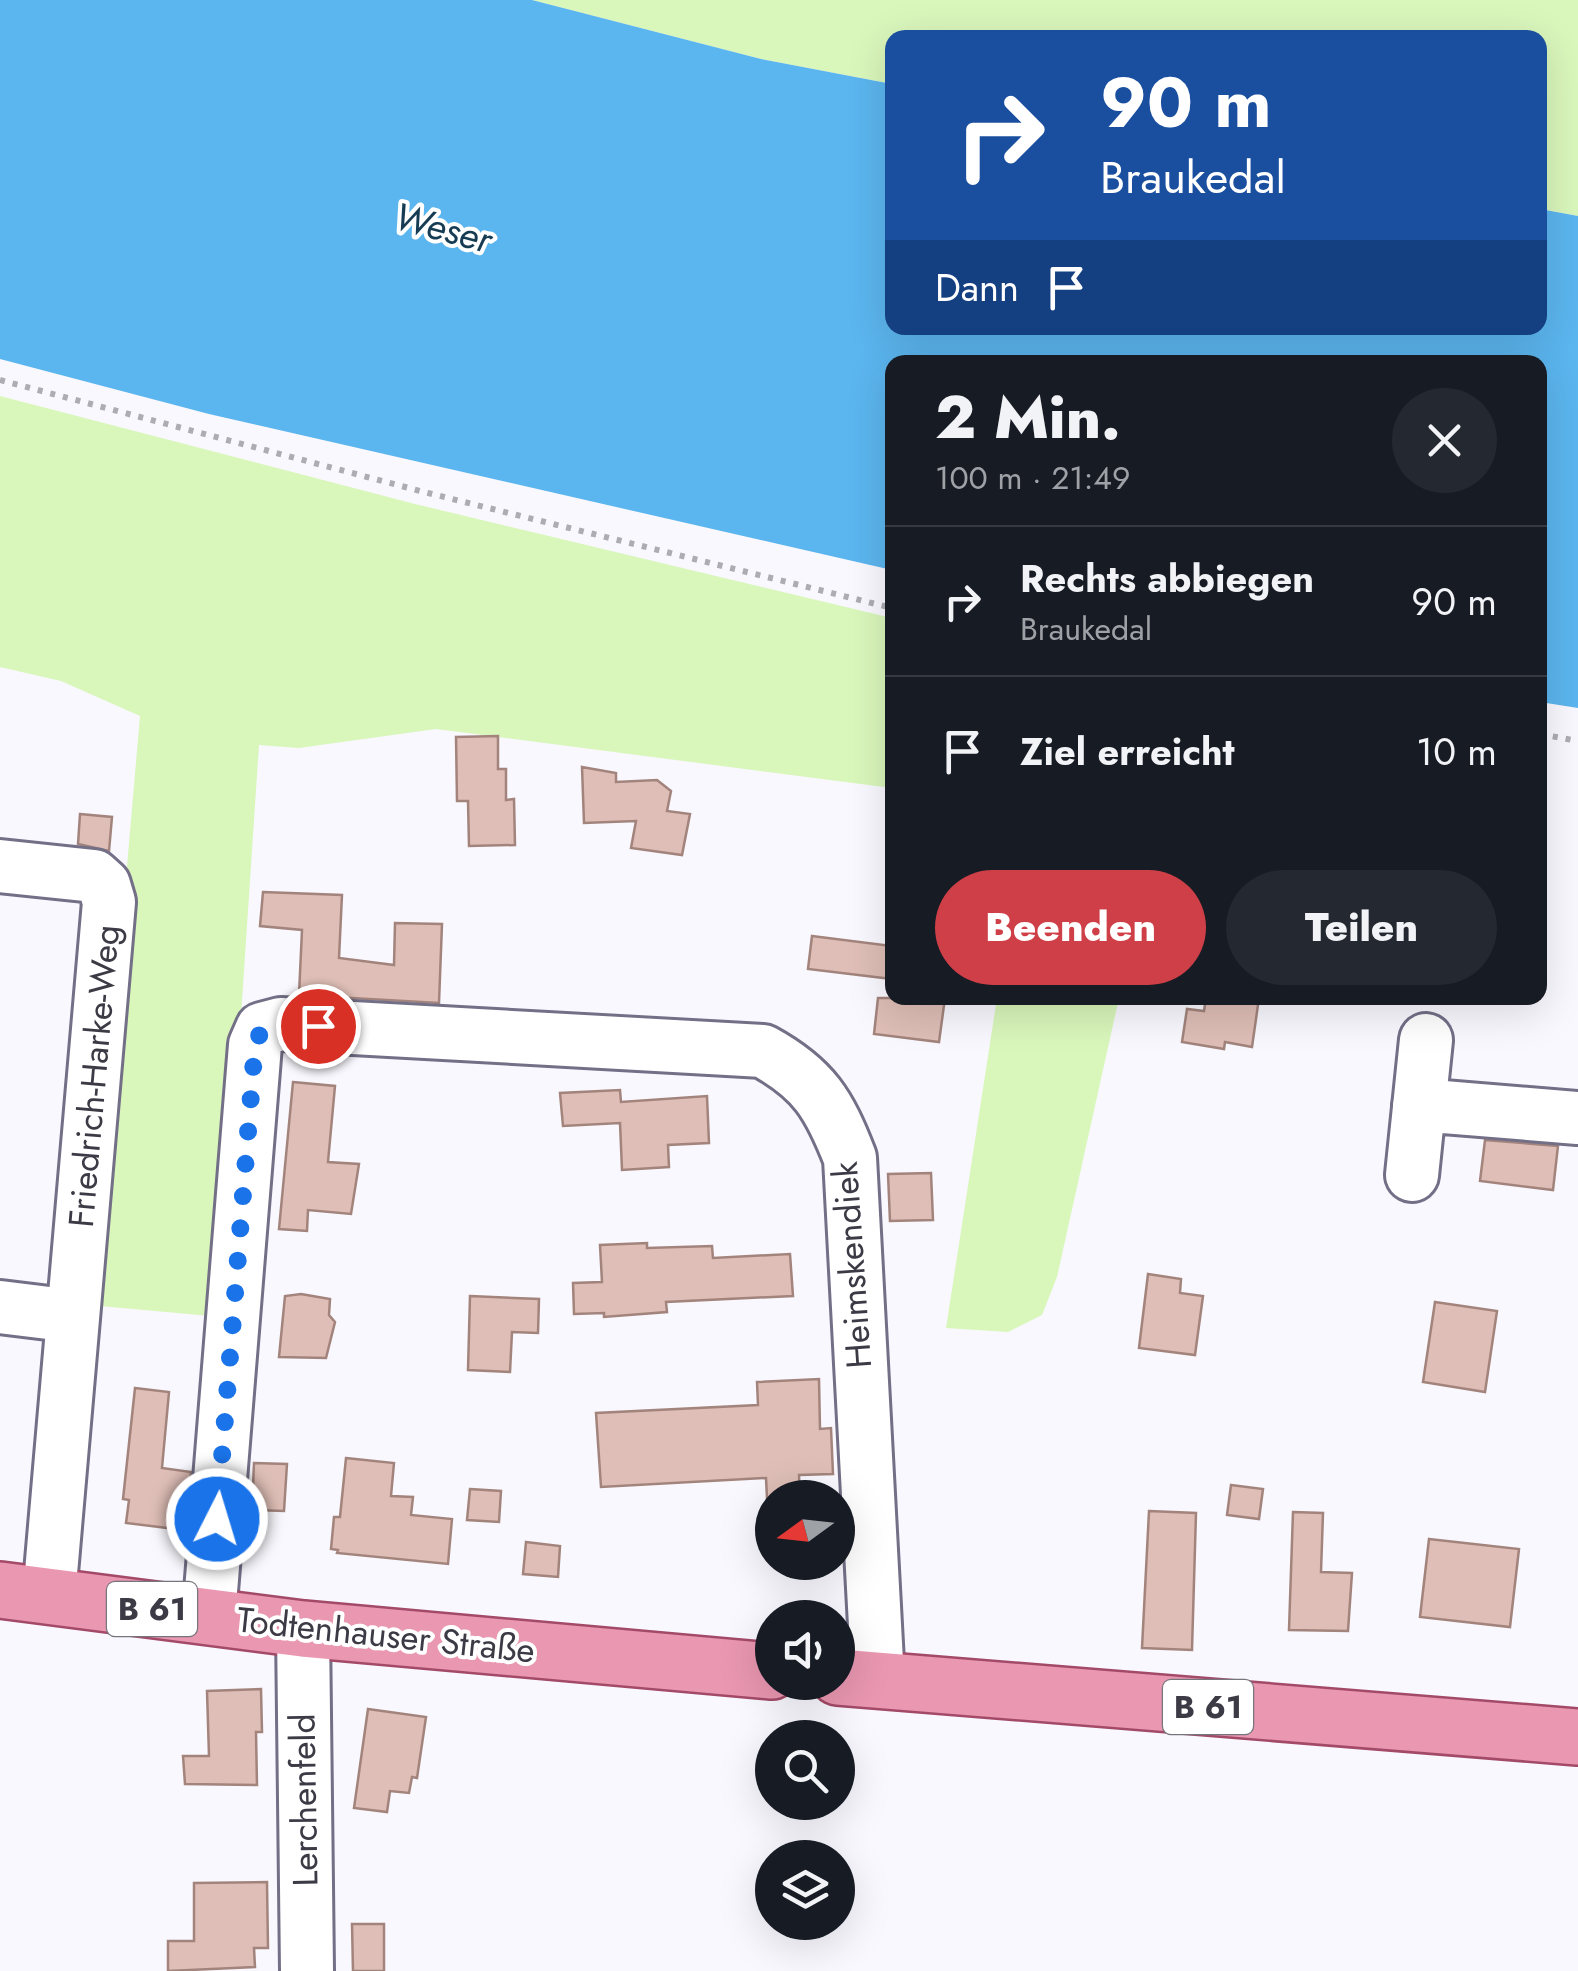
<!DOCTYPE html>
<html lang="de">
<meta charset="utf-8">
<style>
:root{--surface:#171b24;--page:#242831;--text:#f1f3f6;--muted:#9ea1a6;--line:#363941;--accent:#cf3f47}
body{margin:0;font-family:Jost,sans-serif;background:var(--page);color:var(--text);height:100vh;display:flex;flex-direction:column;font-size:38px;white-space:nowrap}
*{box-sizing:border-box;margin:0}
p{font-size:32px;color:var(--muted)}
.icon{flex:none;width:55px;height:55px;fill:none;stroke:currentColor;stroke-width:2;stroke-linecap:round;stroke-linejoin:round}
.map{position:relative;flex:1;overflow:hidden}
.details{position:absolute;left:885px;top:355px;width:662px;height:650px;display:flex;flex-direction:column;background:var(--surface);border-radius:20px;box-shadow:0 10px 40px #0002}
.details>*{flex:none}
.banner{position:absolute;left:885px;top:30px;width:662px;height:305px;border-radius:20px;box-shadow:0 10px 40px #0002;background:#1a4fa0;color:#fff;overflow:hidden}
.needle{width:65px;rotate:255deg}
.tools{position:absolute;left:755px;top:1480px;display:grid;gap:20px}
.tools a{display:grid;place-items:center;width:100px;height:100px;border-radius:50%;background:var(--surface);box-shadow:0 10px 40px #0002;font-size:50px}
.pin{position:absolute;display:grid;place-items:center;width:85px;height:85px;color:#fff;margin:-42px;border:5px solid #fff;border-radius:50%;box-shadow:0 2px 10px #0007}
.me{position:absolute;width:110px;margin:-55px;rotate:5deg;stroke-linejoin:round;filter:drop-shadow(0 0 8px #0008)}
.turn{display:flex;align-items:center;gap:35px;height:210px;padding:0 50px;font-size:45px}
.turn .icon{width:130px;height:130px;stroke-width:2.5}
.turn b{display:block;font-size:70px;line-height:85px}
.then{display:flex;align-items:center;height:95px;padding:0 50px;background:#0003;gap:20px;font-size:38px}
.round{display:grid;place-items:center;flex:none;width:105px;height:105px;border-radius:52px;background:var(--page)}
.head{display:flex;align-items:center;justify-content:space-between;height:170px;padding:0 50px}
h1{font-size:60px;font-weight:800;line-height:75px}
.cta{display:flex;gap:20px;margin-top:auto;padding:20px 50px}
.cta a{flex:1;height:115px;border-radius:60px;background:var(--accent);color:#fff;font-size:40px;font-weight:800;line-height:115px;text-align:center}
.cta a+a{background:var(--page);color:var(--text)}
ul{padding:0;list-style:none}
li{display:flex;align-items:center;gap:30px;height:150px;padding:0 50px;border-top:2px solid var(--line)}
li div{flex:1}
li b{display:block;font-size:38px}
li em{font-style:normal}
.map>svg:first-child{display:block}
.green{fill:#d9f6bb}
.water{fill:#5bb5ee}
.building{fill:#debeb6;stroke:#a2847d;stroke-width:2.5}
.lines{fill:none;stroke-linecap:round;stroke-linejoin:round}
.minor-casing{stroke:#726f87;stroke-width:58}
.major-casing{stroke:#a44a69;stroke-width:60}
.path{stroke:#adabb3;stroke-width:6;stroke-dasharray:5 8;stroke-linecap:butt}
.minor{stroke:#fff;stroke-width:52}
.major{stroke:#ea97b1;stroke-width:55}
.route{stroke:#1a73e8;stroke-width:18;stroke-dasharray:0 32.4}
.labels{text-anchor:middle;stroke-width:8;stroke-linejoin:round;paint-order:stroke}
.shield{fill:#fff;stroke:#76757d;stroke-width:2.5}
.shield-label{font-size:32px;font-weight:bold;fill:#3c3a45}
.street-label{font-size:35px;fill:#3c3a45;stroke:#fff}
.water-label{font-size:38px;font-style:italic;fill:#163c54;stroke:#fff}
</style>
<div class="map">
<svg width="1578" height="1971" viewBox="0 0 1578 1971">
<rect width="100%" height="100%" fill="#f9f8fe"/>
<path class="green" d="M532,0H1578V216L1540,209V38H892V84L761,59Z
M0,396L415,504L892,618V788L436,729L299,748L259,745L221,1317L89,1305L140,716L61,681L0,667Z
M997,998H1119L1057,1277L1042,1315L1008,1332L946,1328Z"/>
<path class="water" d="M0,0H532L761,59L892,84V328H1540V209L1578,216V708L1540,702V362H892V570L209,414L0,359Z"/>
<path class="building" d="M498,736V769H506V800L514,799L515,845L469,846L468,801H457L456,737Z
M582,767L616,773V782L657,780L671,791L667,811L690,814L682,855L631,848L636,821L584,823Z
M80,814L112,817L109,851L78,844Z
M263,892L342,895L339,958L394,965L395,923L442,924L439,1003L299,995L302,930L260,926Z
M812,936L892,946V979L808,969Z
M878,998H945L939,1042L874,1034Z
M1206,998H1259L1252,1047L1225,1042L1224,1049L1182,1042L1187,1009L1204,1011Z
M293,1082L335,1086L328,1162L359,1164L351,1214L308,1210L307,1231L279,1229Z
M620,1090L621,1102L707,1096L709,1143L668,1145L669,1167L622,1170L620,1123L563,1126L560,1093Z
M1485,1140L1558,1146L1553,1190L1480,1181Z
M931,1173L933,1220L890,1221L888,1174Z
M647,1243V1248L712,1246L713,1258L790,1254L793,1296L666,1302L667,1312L604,1317V1313L574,1314L573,1283L602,1282L600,1245Z
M1148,1274L1181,1279L1180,1293L1203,1296L1195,1355L1139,1348Z
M301,1294L330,1299L329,1315L335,1322L326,1358L279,1357L285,1296Z
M470,1296L539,1299L538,1333L512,1332L510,1372L468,1370Z
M1435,1302L1497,1311L1485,1392L1423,1382Z
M819,1379L820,1429L831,1428L833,1474L799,1475L800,1498H767L766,1478L601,1487L596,1413L758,1405L757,1382Z
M135,1388L169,1392L162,1468L191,1472L184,1530L126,1523L129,1500L123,1499Z
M346,1458L394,1463L391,1496L413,1497L411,1515L452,1519L448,1564L337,1553L338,1550L331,1549L334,1517H340Z
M254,1463L287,1464L284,1511L252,1510Z
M1231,1485L1263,1489L1259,1519L1227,1515Z
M470,1489L501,1491L499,1522L467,1520Z
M1149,1511L1196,1513L1192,1650L1142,1648Z
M1293,1512L1323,1513L1321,1572L1352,1573L1348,1631L1289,1630Z
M1429,1539L1519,1549L1510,1627L1420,1617Z
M526,1542L560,1546L558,1577L523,1574Z
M261,1689L262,1732H256L257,1785L185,1784L183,1756H209L207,1691Z
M368,1709L426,1717L417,1778L412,1777L409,1793L390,1791L387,1812L354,1808Z
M267,1882L268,1948H254L255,1967L168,1971V1941H194V1883Z
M352,1924H384V1971H353Z"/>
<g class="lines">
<defs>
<path id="minor" d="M0,866L94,876L104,885L109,902L49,1596
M1419,1105L1578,1118
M1412,1175L1426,1040
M0,1307L73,1316
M209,1616L255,1045L262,1029L281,1024L763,1051C814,1079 829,1104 850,1158L878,1681
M303,1629L307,1971"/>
<path id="major" d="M0,1590L303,1629L772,1671
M838,1677L1578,1737"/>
</defs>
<use href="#minor" class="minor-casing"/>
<use href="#major" class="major-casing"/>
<path class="path" d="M0,380L424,492L892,608
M1540,734L1578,741"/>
<use href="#minor" class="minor"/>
<use href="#major" class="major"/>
</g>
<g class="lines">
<path class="route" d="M217,1519L255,1045L262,1029L281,1024L318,1026"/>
</g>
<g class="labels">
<g class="shield">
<rect x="107" y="1582" width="90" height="54" rx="8"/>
<rect x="1163" y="1680" width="90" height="54" rx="8"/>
</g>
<g class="shield-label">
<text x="152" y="1620">B 61</text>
<text x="1208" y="1718">B 61</text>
</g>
<g class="street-label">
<text transform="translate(94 1076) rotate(-85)" y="12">Friedrich-Harke-Weg</text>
<text transform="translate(852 1265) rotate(-94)" y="12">Heimskendiek</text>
<text transform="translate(386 1635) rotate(6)" y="12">Todtenhauser Straße</text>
<text transform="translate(304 1800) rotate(-91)" y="12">Lerchenfeld</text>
</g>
<g class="water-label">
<text transform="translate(443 228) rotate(15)" y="13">Weser</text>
</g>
</g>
</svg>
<div class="tools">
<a><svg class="needle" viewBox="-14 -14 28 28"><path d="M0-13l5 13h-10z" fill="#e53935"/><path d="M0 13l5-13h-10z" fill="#9ea1a6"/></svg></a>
<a><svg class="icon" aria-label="sound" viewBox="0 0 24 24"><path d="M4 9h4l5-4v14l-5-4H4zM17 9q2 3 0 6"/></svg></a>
<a><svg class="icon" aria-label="search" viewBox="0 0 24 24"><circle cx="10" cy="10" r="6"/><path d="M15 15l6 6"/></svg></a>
<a><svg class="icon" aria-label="layers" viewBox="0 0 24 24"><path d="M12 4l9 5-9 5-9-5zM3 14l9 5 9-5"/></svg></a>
</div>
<div class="pin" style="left:318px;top:1026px;background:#d93025"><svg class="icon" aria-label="arrive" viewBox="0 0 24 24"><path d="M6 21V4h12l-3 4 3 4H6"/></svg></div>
<svg class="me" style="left:217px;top:1519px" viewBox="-20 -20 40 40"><circle r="17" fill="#1a73e8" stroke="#fff" stroke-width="3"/><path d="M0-11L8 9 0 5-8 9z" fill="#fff"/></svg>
<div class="banner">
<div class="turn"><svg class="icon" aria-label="right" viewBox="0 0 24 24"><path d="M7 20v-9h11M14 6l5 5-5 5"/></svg><div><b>90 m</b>Braukedal</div></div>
<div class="then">Dann<svg class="icon" aria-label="arrive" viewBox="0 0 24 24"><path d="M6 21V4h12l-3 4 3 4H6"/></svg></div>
</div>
<section class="details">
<div class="head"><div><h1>2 Min.</h1><p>100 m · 21:49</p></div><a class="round"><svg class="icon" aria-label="close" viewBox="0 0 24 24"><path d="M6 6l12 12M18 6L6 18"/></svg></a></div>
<ul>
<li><svg class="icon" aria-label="right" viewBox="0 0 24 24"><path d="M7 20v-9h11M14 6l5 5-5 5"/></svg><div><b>Rechts abbiegen</b><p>Braukedal</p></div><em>90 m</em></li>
<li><svg class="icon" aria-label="arrive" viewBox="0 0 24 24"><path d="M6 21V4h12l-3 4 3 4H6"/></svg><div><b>Ziel erreicht</b></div><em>10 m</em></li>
</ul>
<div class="cta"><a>Beenden</a><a>Teilen</a></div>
</section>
</div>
